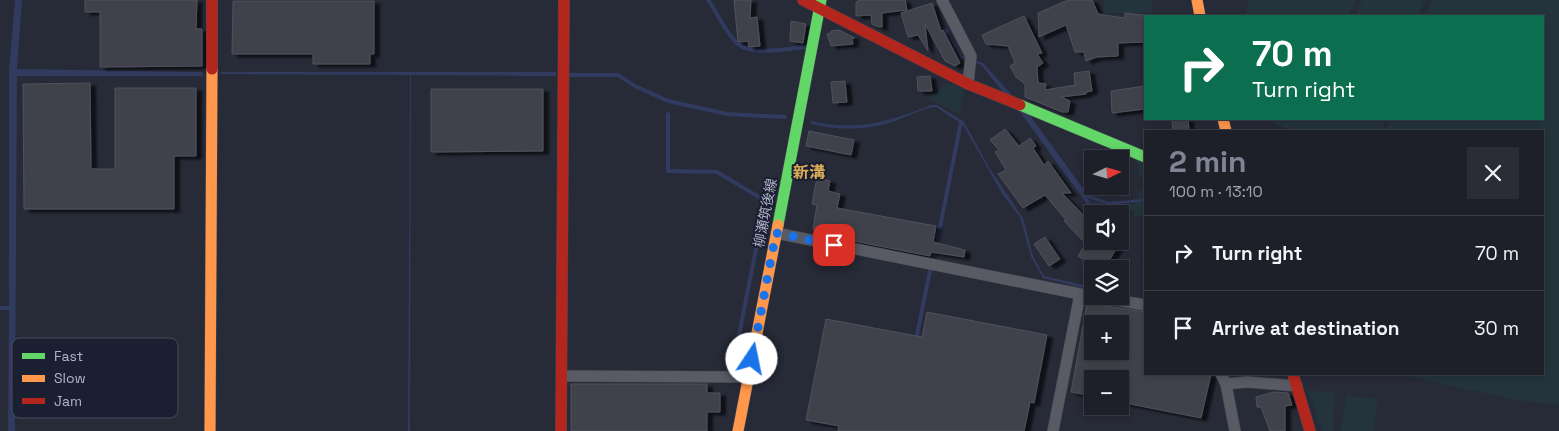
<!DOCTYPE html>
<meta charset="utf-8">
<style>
:root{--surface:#1d2029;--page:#2a2d35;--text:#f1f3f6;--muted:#a0a3a8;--line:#3b3e46;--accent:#808495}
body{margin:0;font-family:"Space Grotesk","Noto Sans JP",sans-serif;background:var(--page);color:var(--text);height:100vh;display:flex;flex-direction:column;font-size:19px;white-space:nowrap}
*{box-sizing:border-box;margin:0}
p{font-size:16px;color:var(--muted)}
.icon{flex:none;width:28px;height:28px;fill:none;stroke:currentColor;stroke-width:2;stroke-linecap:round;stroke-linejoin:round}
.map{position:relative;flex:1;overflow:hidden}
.sheet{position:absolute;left:1144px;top:130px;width:400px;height:245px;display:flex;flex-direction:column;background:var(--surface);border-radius:0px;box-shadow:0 2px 8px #0003,0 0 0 1px var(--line)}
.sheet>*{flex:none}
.top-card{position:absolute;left:1144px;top:15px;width:400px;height:105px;border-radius:0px;box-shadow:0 2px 8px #0003,0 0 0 1px var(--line);background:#0b6e4f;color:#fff;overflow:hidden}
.needle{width:32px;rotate:85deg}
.fabs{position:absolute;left:1084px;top:150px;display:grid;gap:10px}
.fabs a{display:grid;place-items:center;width:45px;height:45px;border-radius:0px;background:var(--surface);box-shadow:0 2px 8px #0003,0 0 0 1px var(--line);font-size:25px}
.pin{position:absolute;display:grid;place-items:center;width:42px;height:42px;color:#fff;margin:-21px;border-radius:10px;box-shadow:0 2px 8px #0006}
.me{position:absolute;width:55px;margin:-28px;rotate:11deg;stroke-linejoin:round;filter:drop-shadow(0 0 4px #0008)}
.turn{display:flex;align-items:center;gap:18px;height:105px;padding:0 25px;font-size:22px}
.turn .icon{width:65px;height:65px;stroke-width:2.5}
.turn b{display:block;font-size:35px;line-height:42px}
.round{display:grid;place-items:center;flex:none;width:52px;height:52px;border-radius:0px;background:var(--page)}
.overview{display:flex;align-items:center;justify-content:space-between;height:85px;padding:0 25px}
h1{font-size:30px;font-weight:700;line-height:38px;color:var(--accent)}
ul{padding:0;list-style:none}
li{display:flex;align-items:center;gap:15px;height:75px;padding:0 25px;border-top:1px solid var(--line)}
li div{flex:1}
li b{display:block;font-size:19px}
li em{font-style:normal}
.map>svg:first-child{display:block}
.green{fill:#24343d}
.water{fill:#313a5f}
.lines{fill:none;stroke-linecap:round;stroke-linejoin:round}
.stream{stroke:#313a5f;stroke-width:4}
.building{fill:#3f424c;stroke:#4f515e;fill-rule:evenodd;filter:url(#shadow)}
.street-casing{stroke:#434650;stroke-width:12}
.fast-casing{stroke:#434650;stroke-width:12}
.slow-casing{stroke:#434650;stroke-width:12}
.jam-casing{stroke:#434650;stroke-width:12}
.street{stroke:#585a64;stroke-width:11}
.fast{stroke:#63d668;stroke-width:11}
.slow{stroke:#ff974d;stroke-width:11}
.jam{stroke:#b3261e;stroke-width:11}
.route{stroke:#1a73e8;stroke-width:9;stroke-dasharray:0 16.2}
.labels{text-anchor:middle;stroke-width:4;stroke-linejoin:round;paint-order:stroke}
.street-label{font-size:14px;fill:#b0b4c8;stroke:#1a1f31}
.quarter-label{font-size:16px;font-weight:bold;fill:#dbac58;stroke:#1a1f31}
.key{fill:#1a1f31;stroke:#474c5e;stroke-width:1}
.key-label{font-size:14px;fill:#b0b4c8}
</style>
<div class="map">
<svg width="1559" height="431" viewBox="0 0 1559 431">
<defs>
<filter id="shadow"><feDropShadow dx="5.5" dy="3" stdDeviation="1" flood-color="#0009"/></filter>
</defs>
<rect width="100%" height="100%" fill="#272a37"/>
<path class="green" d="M1104,0H1152V13H1104Z
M1248,0H1356L1349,16H1246Z
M1362,0H1424L1418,16H1355Z
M1432,0H1559V405L1516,400L1398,374H1542V131H1386L1390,119H1542V16H1425Z
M947,83L964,89L960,114L928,99Z
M1269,119H1386L1382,131H1294L1268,121Z
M1136,160L1145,164V213L1132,219L1136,210L1117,207L1112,214C1103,213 1095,206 1089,200L1112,206L1135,204L1143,184Z
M1308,391L1335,392L1333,431H1322Z
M1346,396L1378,399L1374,431H1340Z"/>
<path class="water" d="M15,0H22L17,69L202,72L203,76H17L15,431H8L9,310H0V306H9V69Z
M946,28L962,56L983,63L1029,114L1087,194L1108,202L1144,199L1145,201L1111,205L1087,198L1094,208L1104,214H1099L1090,208L1023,116L981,65L961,58L943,29Z
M221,72H556V76L411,75L410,431H408L410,75L221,74Z
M931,105H937L964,122L990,169L1023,218L1033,256L1044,276L1092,287V290L1043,278L1031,257L1020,217L1003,195L963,125L936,107C921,108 906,118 892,122C864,131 838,130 811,124V121C857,132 888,122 931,105Z"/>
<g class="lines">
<path class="stream" d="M708,0C718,14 726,34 739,45C753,56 789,48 807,47
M567,75H618L635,86L668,101L727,114L785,117
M668,114V171L717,172L764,200L760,229
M934,257L961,122
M916,340L930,271
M733,365L757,244"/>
</g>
<path class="building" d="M85,0H197L196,29H202V66L100,67V12H85Z
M734,0H751L750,18L757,17L760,46L749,47L748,41L738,42Z
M859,0H905L907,10L882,13V27H879L872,24L871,15L856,16V2Z
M1068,0H1092L1098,14L1125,18V13L1143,15L1145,42L1118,43V56L1097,57L1086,61L1084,52H1075L1066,25L1039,37L1038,13Z
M233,1H374V54H370V64H313V54H232Z
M932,3L941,31L943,30L960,63L955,66L945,61L925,24L928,51L918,35L908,37L901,13Z
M1024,16L1042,53L1037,54L1043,63L1037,67L1038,83L1046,84L1045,90L1075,85L1074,73L1089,71L1092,91L1086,92V94L1061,97L1070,101L1068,112H1062L1025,97V84L1016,77L1010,66L1015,63L1008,46L986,44L982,35Z
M791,21L806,24L803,43L790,41Z
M839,30L855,38H852L853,44L831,46L827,34L831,33V31Z
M930,76L932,91H918L917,77Z
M845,81L847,102L833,103L831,82Z
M90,83L91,169H115V88H196V156H174V209H24L23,84Z
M1145,86V109L1112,113L1111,91Z
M431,89H543V151L431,152Z
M1172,119H1188L1189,130L1173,131Z
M1005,129L1019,146L1030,138L1036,146L1033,148L1044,165L1048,161L1071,193H1062L1092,224V241H1121L1104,269H1099L1078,256L1086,244L1064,221L1066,220L1045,195L1023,208L998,174L1006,170L995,152L999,150L990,140Z
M809,131L854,140L851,155L806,146Z
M817,177L830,181L828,191L840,194L837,208L936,226L933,242L965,250L964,257L931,252L930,256L839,238V236L813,229L817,205L812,204Z
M1045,237L1060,259L1049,266L1034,244Z
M1087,303L1145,312V374H1211L1201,418L1120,402V379H1092V396L1071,392ZM1092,324H1120V351H1092Z
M927,312L1047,335L1034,403L1030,402L1024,431H838L839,426L806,420L826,319L922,337Z
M571,384H707V393H720V412H707V431H571Z
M1274,392L1288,393L1292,405L1285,406V431H1270L1261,407H1257L1256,397Z"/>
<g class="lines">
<defs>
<path id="street" d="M942,0L971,56L968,84
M776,233L1080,294L1145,305
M1221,374L1226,384L1235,431
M562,376L748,377
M1226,384L1247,382L1297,386
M1053,431L1080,294"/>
<path id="fast" d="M1020,105L1145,157
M778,225L821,0"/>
<path id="slow" d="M1197,0L1200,16
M1223,119L1226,131
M210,431L212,69
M738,431L778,225"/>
<path id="jam" d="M803,0L968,84L1020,105
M212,69V0
M1293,374L1310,431
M561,431L564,0"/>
</defs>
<use href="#street" class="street-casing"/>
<use href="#fast" class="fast-casing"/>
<use href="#slow" class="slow-casing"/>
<use href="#jam" class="jam-casing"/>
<use href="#street" class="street"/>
<use href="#fast" class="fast"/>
<use href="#slow" class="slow"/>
<use href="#jam" class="jam"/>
</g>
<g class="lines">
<path class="route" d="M752,359L776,233L834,245"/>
</g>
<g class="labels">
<g class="street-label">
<text transform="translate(765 213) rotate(-79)" y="5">柳瀬筑後線</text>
</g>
<g class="quarter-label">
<text x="809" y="178">新溝</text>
</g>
</g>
<rect x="12" y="338" width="166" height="80" rx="8" class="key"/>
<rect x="22" y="353" width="23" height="6" fill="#63d668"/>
<rect x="22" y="375" width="23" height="7" fill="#ff974d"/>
<rect x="22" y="398" width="23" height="6" fill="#b3261e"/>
<g class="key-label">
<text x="54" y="361">Fast</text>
<text x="54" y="383">Slow</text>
<text x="54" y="406">Jam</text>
</g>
</svg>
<div class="fabs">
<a><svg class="needle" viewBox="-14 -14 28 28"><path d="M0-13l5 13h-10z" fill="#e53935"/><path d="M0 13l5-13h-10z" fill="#a0a3a8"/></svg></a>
<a><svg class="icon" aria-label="sound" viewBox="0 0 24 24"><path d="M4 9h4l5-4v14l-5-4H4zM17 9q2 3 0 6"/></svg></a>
<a><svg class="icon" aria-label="layers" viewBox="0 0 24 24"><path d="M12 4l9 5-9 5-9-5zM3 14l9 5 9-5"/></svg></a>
<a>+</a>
<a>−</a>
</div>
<div class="pin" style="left:834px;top:245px;background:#d93025"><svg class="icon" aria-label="arrive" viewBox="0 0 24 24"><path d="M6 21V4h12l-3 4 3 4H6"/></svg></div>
<svg class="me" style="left:752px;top:359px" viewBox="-20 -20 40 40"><circle r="19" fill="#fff"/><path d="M0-13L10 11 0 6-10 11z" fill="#1a73e8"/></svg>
<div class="top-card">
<div class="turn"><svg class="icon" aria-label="right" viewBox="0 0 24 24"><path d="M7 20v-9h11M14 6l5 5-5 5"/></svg><div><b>70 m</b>Turn right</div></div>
</div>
<section class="sheet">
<div class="overview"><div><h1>2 min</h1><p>100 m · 13:10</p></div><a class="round"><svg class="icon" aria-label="close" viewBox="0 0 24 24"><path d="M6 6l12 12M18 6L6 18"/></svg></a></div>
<ul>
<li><svg class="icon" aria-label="right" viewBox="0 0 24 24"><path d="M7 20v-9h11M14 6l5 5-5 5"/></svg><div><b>Turn right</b></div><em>70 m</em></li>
<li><svg class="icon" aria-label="arrive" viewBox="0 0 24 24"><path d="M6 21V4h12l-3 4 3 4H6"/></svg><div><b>Arrive at destination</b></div><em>30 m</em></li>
</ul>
</section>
</div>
